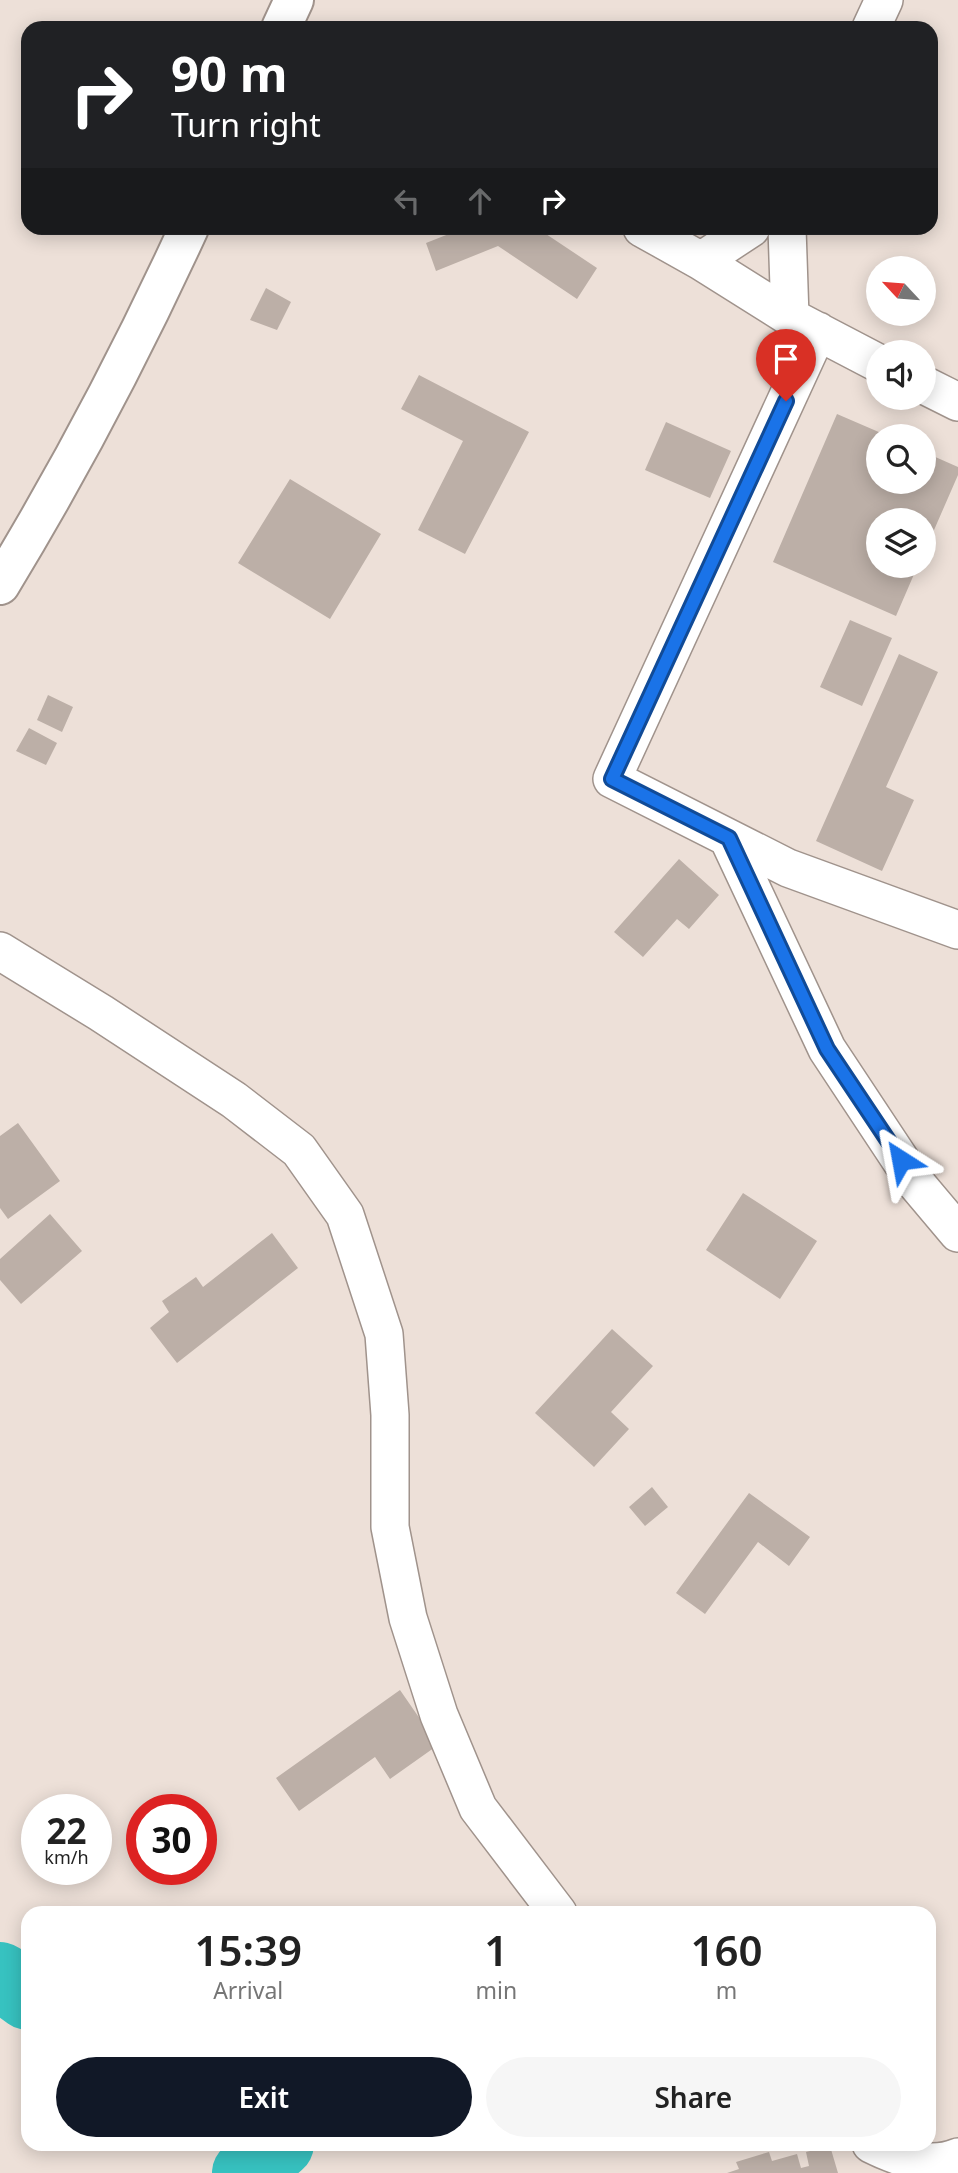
<!DOCTYPE html>
<style>
:root{--surface:#fff;--page:#f6f6f6;--text:#222;--muted:#767676;--accent:#111827}
body{margin:0;font-family:"Noto Sans",sans-serif;background:var(--page);color:var(--text);height:100vh;display:flex;flex-direction:column;font-size:26px;white-space:nowrap}
*{box-sizing:border-box;margin:0}
p{font-size:23px;color:var(--muted)}
.icon{flex:none;width:38px;height:38px;fill:none;stroke:currentColor;stroke-width:2;stroke-linecap:round;stroke-linejoin:round}
.map{position:relative;flex:1;overflow:hidden}
.drawer{position:absolute;left:21px;top:1906px;width:915px;height:245px;display:flex;flex-direction:column;background:var(--surface);border-radius:21px;box-shadow:0 4px 18px #0003}
.drawer>*{flex:none}
.top-card{position:absolute;left:21px;top:21px;width:917px;height:214px;border-radius:21px;box-shadow:0 4px 18px #0003;background:#202124;color:#fff;overflow:hidden}
.needle{width:46px;rotate:296deg}
.fabs{position:absolute;left:866px;top:256px;display:grid;gap:14px}
.fabs a{display:grid;place-items:center;width:70px;height:70px;border-radius:50%;background:var(--surface);box-shadow:0 4px 18px #0003;font-size:35px}
.speed{position:absolute;left:21px;top:1794px;display:flex;gap:14px;font-size:35px;font-weight:700;text-align:center}
.speed>*{display:grid;place-content:center;width:91px;height:91px;border-radius:50%;background:var(--surface);box-shadow:0 4px 18px #0003;line-height:1}
.speed small{font-size:18px;font-weight:400}
.speed .limit{border:10px solid #d22;background:#fff;color:#111}
.pin{position:absolute;display:grid;place-items:center;width:60px;height:60px;color:#fff;margin:-72px -30px;border-radius:50% 50% 50% 0;rotate:-45deg;box-shadow:0 0 7px #0007}
.pin .icon{rotate:45deg}
.me{position:absolute;width:77px;margin:-38px;rotate:326deg;stroke-linejoin:round;filter:drop-shadow(0 0 5px #0008)}
.turn{display:flex;align-items:center;gap:24px;height:147px;padding:0 35px;font-size:32px}
.turn .icon{width:91px;height:91px;stroke-width:2.5}
.turn b{display:block;font-size:49px;line-height:60px}
.lanes{display:flex;align-items:center;height:66px;padding:0 35px;background:#0003;justify-content:center;gap:35px;direction:ltr}
.lanes .off{opacity:.35}
.eta{display:flex;justify-content:space-evenly;align-items:center;height:119px;text-align:center}
.eta b{font-size:42px;font-weight:600;line-height:49px}
.primary-button{display:flex;gap:14px;margin-top:auto;padding:14px 35px}
.primary-button a{flex:1;height:80px;border-radius:42px;background:var(--accent);color:#fff;font-size:28px;font-weight:600;line-height:80px;text-align:center}
.primary-button a+a{background:var(--page);color:var(--text)}
.map>svg:first-child{display:block}
.lines{fill:none;stroke-linecap:round;stroke-linejoin:round}
.river{stroke:#37c2c0;stroke-width:68}
.building{fill:#bcafa7}
.minor-casing{stroke:#a0938c;stroke-width:40}
.secondary-casing{stroke:#a0938c;stroke-width:42}
.minor{stroke:#fff;stroke-width:37}
.secondary{stroke:#fff;stroke-width:38}
.route-casing{stroke:#114b97;stroke-width:18}
.route{stroke:#1a73e8;stroke-width:12}
</style>
<div class="map">
<svg width="958" height="2173" viewBox="0 0 958 2173">
<rect width="100%" height="100%" fill="#ede0d8"/>
<g class="lines">
<path class="river" d="M0,1976L28,1996
M246,2173L280,2144"/>
</g>
<path class="building" d="M464,228H537L597,268L577,299L498,246L436,271L426,243Z
M266,288L291,302L277,330L250,320Z
M419,375L529,432L465,554L418,530L463,441L401,409Z
M837,414L888,436H878V481H924V452L958,467V475L924,553V520H878V565H918L896,616L773,562Z
M666,422L731,451L710,498L645,470Z
M290,479L381,534L330,619L238,563Z
M850,620L892,638L862,706L820,687Z
M899,654L938,672L886,787L914,800L882,871L816,841Z
M48,695L73,707L62,732L37,720Z
M29,728L57,743L46,765L16,751Z
M679,859L719,895L689,929L677,919L643,957L614,932Z
M18,1123L60,1181L8,1219L0,1208V1136Z
M743,1193L817,1241L780,1299L706,1250Z
M50,1214L82,1251L21,1304L0,1280V1259Z
M272,1233L298,1268L177,1363L150,1328L169,1312L162,1301L196,1277L203,1287Z
M612,1329L653,1366L611,1412L629,1429L594,1467L535,1413Z
M652,1487L668,1507L645,1526L629,1507Z
M749,1493L810,1537L789,1566L758,1542L705,1614L676,1593Z
M400,1690L438,1745L390,1779L375,1757L299,1811L276,1778Z
M830,2146L838,2173H727L739,2169L736,2162L769,2152L772,2161L797,2154L801,2168L809,2166L806,2152Z"/>
<g class="lines">
<defs>
<path id="minor" d="M871,28L884,0
M642,228L701,261L790,317L878,363
M787,228L790,317
M701,261L751,228
M818,331L612,779L788,868L958,930
M924,385L958,402
M728,838L827,1049L915,1182L958,1233
M0,951L101,1013L234,1100L299,1150L345,1215L384,1334L390,1415V1527L408,1618L439,1715L478,1808L558,1913
M871,2144C897,2157 929,2169 958,2157"/>
<path id="secondary" d="M281,28L294,0
M0,585C70,470 133,350 189,228"/>
</defs>
<use href="#minor" class="minor-casing"/>
<use href="#secondary" class="secondary-casing"/>
<use href="#minor" class="minor"/>
<use href="#secondary" class="secondary"/>
</g>
<g class="lines">
<defs>
<path id="route" d="M786,401L612,779L729,838L827,1049L901,1160"/>
</defs>
<use href="#route" class="route-casing"/>
<use href="#route" class="route"/>
</g>
</svg>
<div class="fabs">
<a><svg class="needle" viewBox="-14 -14 28 28"><path d="M0-13l5 13h-10z" fill="#e53935"/><path d="M0 13l5-13h-10z" fill="#767676"/></svg></a>
<a><svg class="icon" aria-label="sound" viewBox="0 0 24 24"><path d="M4 9h4l5-4v14l-5-4H4zM17 9q2 3 0 6"/></svg></a>
<a><svg class="icon" aria-label="search" viewBox="0 0 24 24"><circle cx="10" cy="10" r="6"/><path d="M15 15l6 6"/></svg></a>
<a><svg class="icon" aria-label="layers" viewBox="0 0 24 24"><path d="M12 4l9 5-9 5-9-5zM3 14l9 5 9-5"/></svg></a>
</div>
<div class="speed"><div>22<small>km/h</small></div><div class="limit">30</div></div>
<div class="pin" style="left:786px;top:401px;background:#d93025"><svg class="icon" aria-label="arrive" viewBox="0 0 24 24"><path d="M6 21V4h12l-3 4 3 4H6"/></svg></div>
<svg class="me" style="left:901px;top:1160px" viewBox="-20 -20 40 40"><path d="M0-17L14 15 0 8-14 15z" fill="#1a73e8" stroke="#fff" stroke-width="4"/></svg>
<div class="top-card">
<div class="turn"><svg class="icon" aria-label="right" viewBox="0 0 24 24"><path d="M7 20v-9h11M14 6l5 5-5 5"/></svg><div><b>90 m</b>Turn right</div></div>
<div class="lanes"><svg class="icon off" aria-label="left" viewBox="0 0 24 24"><path d="M17 20v-9H6M10 6l-5 5 5 5"/></svg><svg class="icon off" aria-label="ahead" viewBox="0 0 24 24"><path d="M12 20V5M6 11l6-6 6 6"/></svg><svg class="icon" aria-label="right" viewBox="0 0 24 24"><path d="M7 20v-9h11M14 6l5 5-5 5"/></svg></div>
</div>
<section class="drawer">
<div class="eta">
<div><b>15:39</b><p>Arrival</p></div>
<div><b>1</b><p>min</p></div>
<div><b>160</b><p>m</p></div>
</div>
<div class="primary-button"><a>Exit</a><a>Share</a></div>
</section>
</div>
